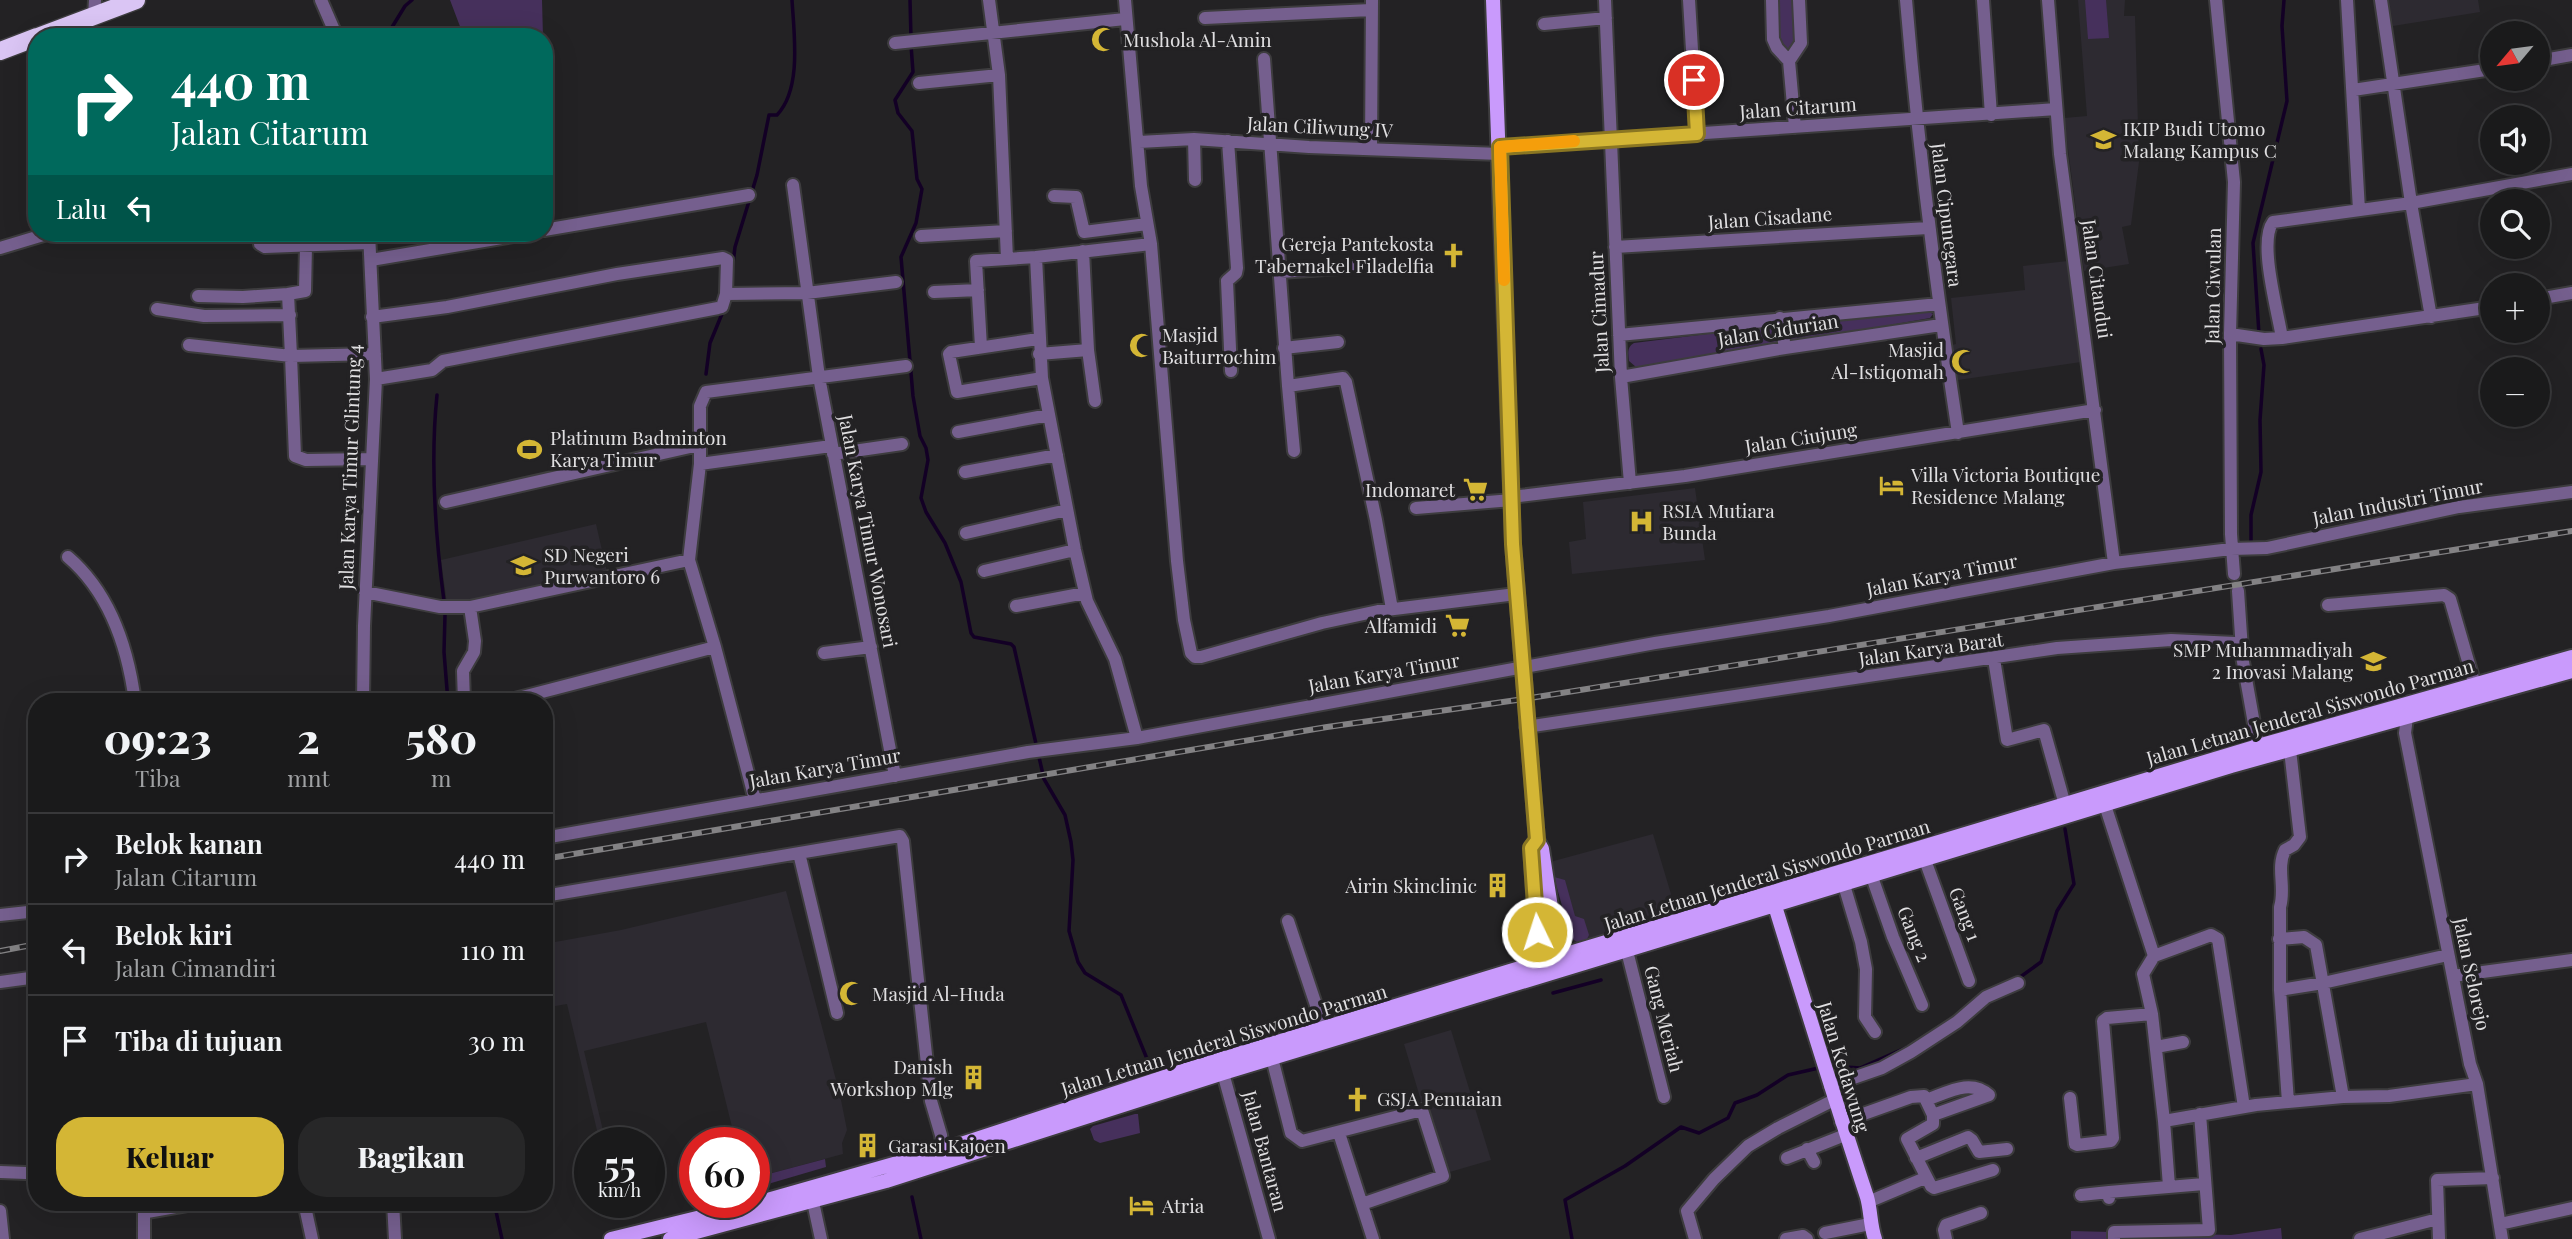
<!DOCTYPE html>
<html lang="id">
<meta charset="utf-8">
<style>
:root{--surface:#1a1a1b;--page:#272728;--text:#f1f3f6;--muted:#9fa1a3;--line:#38383a;--accent:#d4b635}
body{margin:0;font-family:"Playfair Display",serif;background:var(--page);color:var(--text);height:100vh;display:flex;flex-direction:column;font-size:26px;white-space:nowrap}
*{box-sizing:border-box;margin:0}
p{font-size:23px;color:var(--muted)}
.icon{flex:none;width:38px;height:38px;fill:none;stroke:currentColor;stroke-width:2;stroke-linecap:round;stroke-linejoin:round}
.map{position:relative;flex:1;overflow:hidden}
.panel{position:absolute;left:28px;top:693px;width:525px;height:518px;display:flex;flex-direction:column;background:var(--surface);border-radius:28px;box-shadow:0 7px 28px #0002,0 0 0 2px var(--line)}
.panel>*{flex:none}
.top-card{position:absolute;left:28px;top:28px;width:525px;height:214px;border-radius:28px;box-shadow:0 7px 28px #0002,0 0 0 2px var(--line);background:#00695c;color:#fff;overflow:hidden}
.needle{width:46px;rotate:241deg}
.tools{position:absolute;left:2480px;top:21px;display:grid;gap:14px}
.tools a{display:grid;place-items:center;width:70px;height:70px;border-radius:50%;background:var(--surface);box-shadow:0 7px 28px #0002,0 0 0 2px var(--line);font-size:35px}
.speed{position:absolute;left:574px;top:1127px;display:flex;gap:14px;font-size:35px;font-weight:700;text-align:center}
.speed>*{display:grid;place-content:center;width:91px;height:91px;border-radius:50%;background:var(--surface);box-shadow:0 7px 28px #0002,0 0 0 2px var(--line);line-height:1}
.speed small{font-size:18px;font-weight:400}
.speed .limit{border:10px solid #d22;background:#fff;color:#111}
.pin{position:absolute;display:grid;place-items:center;width:60px;height:60px;color:#fff;margin:-30px;border:4px solid #fff;border-radius:50%;box-shadow:0 2px 7px #0007}
.me{position:absolute;width:77px;margin:-38px;rotate:356deg;stroke-linejoin:round;filter:drop-shadow(0 0 5px #0008)}
.turn{display:flex;align-items:center;gap:24px;height:147px;padding:0 28px;font-size:32px}
.turn .icon{width:91px;height:91px;stroke-width:2.5}
.turn b{display:block;font-size:49px;line-height:60px}
.then{display:flex;align-items:center;height:66px;padding:0 28px;background:#0003;gap:14px;font-size:26px}
.eta{display:flex;justify-content:space-evenly;align-items:center;height:119px;text-align:center}
.eta b{font-size:42px;font-weight:800;line-height:49px}
.primary-button{display:flex;gap:14px;margin-top:auto;padding:14px 28px}
.primary-button a{flex:1;height:80px;border-radius:28px;background:var(--accent);color:#111;font-size:28px;font-weight:800;line-height:80px;text-align:center}
.primary-button a+a{background:var(--page);color:var(--text)}
ul{padding:0;list-style:none}
li{display:flex;align-items:center;gap:21px;height:91px;padding:0 28px;border-top:2px solid var(--line)}
li div{flex:1}
li b{display:block;font-size:26px}
li em{font-style:normal}
.map>svg:first-child{display:block}
.built{fill:#2d2a31}
.green{fill:#46305c}
.lines{fill:none;stroke-linecap:round;stroke-linejoin:round}
.stream{stroke:#130025;stroke-width:3.5}
.minor-casing{stroke:#3d3c3e;stroke-width:16}
.major-casing{stroke:#3d3c3e;stroke-width:18}
.highway-casing{stroke:#3d3c3e;stroke-width:21}
.minor{stroke:#755f8e;stroke-width:12}
.major{stroke:#c99afc;stroke-width:14}
.highway{stroke:#dac5f4;stroke-width:18}
.rail-casing{stroke:#838284;stroke-width:6}
.rail{stroke:#232224;stroke-width:3.5;stroke-dasharray:10;stroke-linecap:butt}
.route-casing{stroke:#8a7622;stroke-width:18}
.route{stroke:#d4b635;stroke-width:12}
.slow{stroke:#f59e0b;stroke-width:12}
.labels{text-anchor:middle;stroke-width:7;stroke-linejoin:round;paint-order:stroke}
.poi-label{font-size:19px;fill:#e0dfe1;stroke:#232224;text-anchor:start}
.street-label{font-size:19px;fill:#e0dfe1;stroke:#232224}
</style>
<div class="map">
<svg width="2572" height="1239" viewBox="0 0 2572 1239">
<rect width="100%" height="100%" fill="#232224"/>
<path class="built" d="M2078,0H2125L2124,16H2135L2139,162L2131,225L2122,227L2129,264L2084,271L2064,118L2087,116Z
M2389,0H2478L2480,12L2393,26Z
M2068,261L2081,362L1958,380L1952,345L1956,344L1951,298L2025,290L2023,266Z
M1695,488L1705,560L1572,574L1569,542L1586,539L1583,502Z
M596,524L607,572L468,602L447,604L441,560Z
M1653,834L1677,914L1585,943L1574,942L1571,938L1550,862Z
M786,891L840,1095L847,1130L842,1143L843,1154L754,1178V1143H736L706,1022L584,1051L606,1143H600L567,1004L544,1008V944L621,930Z
M1451,1030L1491,1160L1443,1174L1404,1044Z"/>
<path class="green" d="M450,0H542L543,37H464Z
M1776,0H1796L1798,39L1792,48L1787,49L1779,43Z
M2085,0H2106L2109,38L2088,39Z
M1927,311L1933,314L1930,318L1794,342L1789,340V324Z
M1772,326L1776,329L1778,341L1774,345L1636,367L1629,361C1628,353 1627,347 1634,343Z
M1554,877L1565,880L1575,916L1584,919L1589,935L1585,943L1580,944L1571,938Z
M1135,1114H1138L1140,1133L1100,1143L1094,1140L1090,1129L1093,1126Z
M825,1159L826,1167L754,1188V1178Z
M2281,1228L2282,1239H2071V1231L2231,1235Z"/>
<g class="lines">
<path class="stream" d="M910,0L911,38
M386,37L405,6L412,0
M911,45L913,72L895,100L898,113L912,131L917,179L922,189L916,223L901,257L913,396L920,436L926,448L928,460L921,498L926,512L945,543L961,582L971,633L974,637L1011,644L1014,647L1044,779L1065,815L1071,842L1073,860L1069,931L1078,962L1085,973L1121,995L1152,1071
M732,272L735,247L757,175L769,115H777C802,89 794,34 792,0
M2259,334L2253,243L2287,101L2282,26L2284,0
M706,374L710,343L724,309
M437,395C430,463 435,533 444,601
M2251,544V515L2261,472L2260,420L2264,365L2261,349
M445,615L444,652L448,702
M2016,980L2041,962L2057,911L2074,884L2065,829
M1553,993L1601,980
M1830,1066L1860,1068L1912,1045
M912,1197L921,1239
M494,1202L502,1239
M1572,1239L1565,1200L1625,1166L1681,1127L1699,1133L1728,1118L1735,1103L1757,1095L1788,1075L1823,1067"/>
<defs>
<path id="minor" d="M321,0L337,37
M989,0L999,75L1007,259
M1125,0L1141,186L1151,244L1177,561L1184,620L1191,653L1195,657H1201L1322,623L1378,611L1516,594
M1605,0L1621,377L1630,483
M1689,0L1697,133
M1772,0L1773,39L1777,48L1789,61L1795,127
M1906,0C1918,145 1936,289 1958,433
M1983,0L1991,115
M2048,0L2060,154L2114,563
M2216,0L2234,182L2230,334L2231,534L2234,574
M2347,0L2359,210
M2381,0L2411,203L2431,317
M94,16L95,0
M1205,18L1371,10
M1544,24L1606,18
M895,43L1125,19
M1264,59L1288,386L1343,378L1346,382L1376,520L1392,609
M1789,61L1801,43L1799,0
M2538,61L2572,55
M919,83L999,75
M2353,90L2492,69
M1194,139L1195,180
M1228,141L1237,268L1236,273L1227,281L1231,371
M1139,142L1194,139L1309,147L1500,154
M1500,147L2056,109
M1371,148L1372,0
M793,185L819,377L895,776
M1054,196L1076,197L1084,232L1147,224
M544,230L749,195
M261,233L260,244L265,247L369,243
M921,236L1006,231
M1615,247L1928,228
M0,248L50,233
M1083,251L1088,350L1095,401
M1036,257L1151,244
M371,260L531,233
M1280,272L1369,266
M934,292L978,290
M288,294L305,291L306,246
M198,296L243,297L288,294L291,356L375,354
M2538,299L2572,293
M157,309L204,316L290,315
M372,317L447,307L617,274L723,258L727,260L726,294
M1780,318L1785,348
M2230,334L2264,339L2282,338L2492,307
M1619,335L1939,304
M2282,338C2278,312 2258,242 2273,222L2411,203L2572,174
M1038,339L951,352L949,354L957,392L1042,378
M189,345L291,356L295,456L306,460L371,459
M981,347L976,261L1036,257L1042,378L1075,550L1087,601L1115,659L1137,738
M1284,348L1338,342
M1039,354L1088,350
M1621,377L1785,348L1941,325
M376,379L432,370L443,361L718,308L722,307L726,294L807,293L896,282
M1288,386L1294,451
M958,432L1049,415
M833,454L902,444
M700,464L831,446
M965,472L1057,455
M1511,497L1685,476L2095,410
M446,502L699,445
M1416,508L1512,500
M966,533L1067,510
M68,557C110,593 128,648 135,702
M689,560L700,464V406L706,392L906,366
M984,571L1075,550
M2238,591L2242,650
M365,592L440,607H470L475,641L474,652L463,671L464,702
M2328,605L2444,595L2450,599L2477,692
M1016,606L1085,593
M470,607L689,560L715,647L503,702
M715,647L755,800
M824,653L871,647
M1994,659L2007,740L2044,730L2065,805
M281,702L363,699
M363,702L364,626L376,379L369,233
M2407,717L2405,733L2470,1064L2477,1084L2502,1239
M1526,727L2057,648L2171,640L2235,643L2240,645L2258,746
M2105,805L2154,956L2143,974L2152,1014L2164,1121L2169,1186
M544,838L1028,752L1137,738L1655,643L1829,616L2114,563L2231,549L2267,548L2459,507L2572,492
M799,853L837,1013
M1925,860L1969,981
M1872,877L1893,937L1922,1005
M1844,885L1861,942L1866,969L1865,1017L1875,1032
M544,896L900,836L903,841L931,1101L941,1135L943,1150
M0,915L37,911
M1288,921L1324,1029
M2279,939L2304,937L2316,945L2343,1097
M1627,951L1664,1097
M2154,956L2211,935L2218,939L2244,1107
M2453,976L2572,960
M0,982L37,977
M2280,990L2323,983L2448,955
M2156,1047L2183,1042
M1272,1058L1291,1133L1302,1141L1422,1110L1443,1176L1362,1204
M1223,1073L1269,1239
M1830,1086L1882,1068L1911,1052L1957,1022L1986,997L2018,983
M2070,1098L2075,1144L2077,1145L2111,1141L2113,1138L2103,1021L2107,1018L2152,1014
M1926,1100C1947,1093 1970,1078 1989,1095L1933,1115
M2288,1102L2280,990V907C2286,888 2276,868 2285,850L2294,845L2300,837L2290,750
M2164,1121L2256,1105L2343,1097L2389,1096L2477,1084
M1841,1122L1911,1097L1924,1096L1933,1115V1124L1907,1139L1931,1186L1934,1188L1993,1170
M1339,1133L1373,1239
M1807,1149L1814,1162
M1787,1158L1845,1135
M1916,1158L1968,1137L1972,1140L1979,1152L2007,1149
M0,1172L26,1173
M2081,1195L2109,1192
M2109,1198V1192L2204,1184
M144,1202V1239
M304,1202L312,1239
M393,1202L395,1239
M813,1202L821,1239
M1868,1202L1925,1178
M0,1211L3,1239
M147,1212L204,1202
M2500,1224L2572,1208
M1825,1233L1870,1224
M1695,1239L1687,1211L1714,1179L1748,1146L1778,1128L1834,1100
M1786,1239L1803,1236L1807,1239
M1946,1239L1944,1230L1946,1225L1981,1213
M2114,1239V1232L2209,1230L2200,1114
M2360,1239L2438,1219
M2439,1239L2437,1180L2493,1178"/>
<path id="major" d="M1493,0L1513,544L1537,840L1542,849L1554,927L1565,963
M1537,840L1531,848L1537,939L1546,970
M1775,906C1805,1003 1835,1101 1867,1197C1871,1211 1870,1225 1875,1239
M611,1239L746,1206L943,1150L1189,1069L1543,961L2258,746L2572,657
M670,1239L886,1181L1223,1073L2231,766L2572,671"/>
<path id="highway" d="M38,37L136,0
M0,51L37,37"/>
</defs>
<use href="#minor" class="minor-casing"/>
<use href="#major" class="major-casing"/>
<use href="#highway" class="highway-casing"/>
<use href="#minor" class="minor"/>
<use href="#major" class="major"/>
<use href="#highway" class="highway"/>
<defs>
<path id="rail" d="M544,859L1327,727L1524,699L2572,531
M0,951L37,944"/>
</defs>
<use href="#rail" class="rail-casing"/>
<use href="#rail" class="rail"/>
</g>
<g class="lines">
<defs>
<path id="route" d="M1537,932L1531,848L1537,840L1513,544L1500,147L1697,134L1694,80"/>
</defs>
<use href="#route" class="route-casing"/>
<use href="#route" class="route"/>
<path class="slow" d="M1504,280L1500,147L1574,141"/>
</g>
<defs>
<symbol id="mosque-bare" viewBox="-9 -9 18 18"><path d="M3.5-4.9A6 6 0 1 0 3.5 4.9A5 5 0 1 1 3.5-4.9Z" fill="#d4b635" stroke="#232224" stroke-width="2.5" paint-order="stroke"/></symbol>
<symbol id="university-bare" viewBox="-9 -9 18 18"><path d="M0-5L7-2L0 1L-7-2ZM-4 1L0 2.5L4 1V4Q0 6-4 4Z" fill="#d4b635" stroke="#232224" stroke-width="2.5" paint-order="stroke"/></symbol>
<symbol id="church-bare" viewBox="-9 -9 18 18"><path d="M-1.2-6h2.4v3.5h3.3v2.4h-3.3V6h-2.4V-.1h-3.3v-2.4h3.3Z" fill="#d4b635" stroke="#232224" stroke-width="2.5" paint-order="stroke"/></symbol>
<symbol id="stadium-bare" viewBox="-9 -9 18 18"><path d="M0-5a6.5 5 0 1 0 0 10a6.5 5 0 1 0 0-10ZM-3.5-1.8h7v3.6h-7Z" fill="#d4b635" stroke="#232224" stroke-width="2.5" paint-order="stroke"/></symbol>
<symbol id="hotel-bare" viewBox="-9 -9 18 18"><path d="M-6-4.5h1.5V1H6V5H4.5V3h-9V5H-6ZM-4 0a1.8 1.8 0 1 1 3.6 0ZM.5 0V-2.5h3Q6-2.5 6 0Z" fill="#d4b635" stroke="#232224" stroke-width="2.5" paint-order="stroke"/></symbol>
<symbol id="supermarket-bare" viewBox="-9 -9 18 18"><path d="M-6-5.5h2.5l.6 2H6L4.5 2H-2.5L-4.4-4H-6ZM-1.5 3.2a1.3 1.3 0 1 0 .1 0ZM3 3.2a1.3 1.3 0 1 0 .1 0Z" fill="#d4b635" stroke="#232224" stroke-width="2.5" paint-order="stroke"/></symbol>
<symbol id="hospital-bare" viewBox="-9 -9 18 18"><path d="M-5-5h3v3.5h4V-5h3V5h-3V1.5h-4V5h-3Z" fill="#d4b635" stroke="#232224" stroke-width="2.5" paint-order="stroke"/></symbol>
<symbol id="school-bare" viewBox="-9 -9 18 18"><path d="M0-5L7-2L0 1L-7-2ZM-4 1L0 2.5L4 1V4Q0 6-4 4Z" fill="#d4b635" stroke="#232224" stroke-width="2.5" paint-order="stroke"/></symbol>
<symbol id="building-bare" viewBox="-9 -9 18 18"><path d="M-4-6H4V6H1V3H-1V6H-4ZM-2.5-4.3h1.7v1.8h-1.7ZM.8-4.3h1.7v1.8H.8ZM-2.5-1h1.7V.8h-1.7ZM.8-1h1.7V.8H.8Z" fill="#d4b635" stroke="#232224" stroke-width="2.5" paint-order="stroke"/></symbol>
</defs>
<g fill-rule="evenodd">
<use href="#mosque-bare" x="1086" y="22" width="35" height="35"/>
<use href="#university-bare" x="2086" y="122" width="35" height="35"/>
<use href="#church-bare" x="1436" y="238" width="35" height="35"/>
<use href="#mosque-bare" x="1124" y="328" width="35" height="35"/>
<use href="#mosque-bare" x="1946" y="344" width="35" height="35"/>
<use href="#stadium-bare" x="512" y="432" width="35" height="35"/>
<use href="#hotel-bare" x="1874" y="468" width="35" height="35"/>
<use href="#supermarket-bare" x="1458" y="472" width="35" height="35"/>
<use href="#hospital-bare" x="1624" y="504" width="35" height="35"/>
<use href="#school-bare" x="506" y="548" width="35" height="35"/>
<use href="#supermarket-bare" x="1440" y="608" width="35" height="35"/>
<use href="#school-bare" x="2356" y="644" width="35" height="35"/>
<use href="#building-bare" x="1480" y="868" width="35" height="35"/>
<use href="#mosque-bare" x="834" y="976" width="35" height="35"/>
<use href="#building-bare" x="956" y="1060" width="35" height="35"/>
<use href="#church-bare" x="1340" y="1082" width="35" height="35"/>
<use href="#building-bare" x="850" y="1128" width="35" height="35"/>
<use href="#hotel-bare" x="1124" y="1188" width="35" height="35"/>
</g>
<g class="labels">
<g class="poi-label">
<text x="1123" y="47">Mushola Al-Amin</text>
<text x="2123" y="136">IKIP Budi Utomo<tspan x="2123" dy="22">Malang Kampus C</tspan></text>
<text x="1434" y="251" text-anchor="end">Gereja Pantekosta<tspan x="1434" dy="22">Tabernakel Filadelfia</tspan></text>
<text x="1162" y="342">Masjid<tspan x="1162" dy="22">Baiturrochim</tspan></text>
<text x="1944" y="357" text-anchor="end">Masjid<tspan x="1944" dy="22">Al-Istiqomah</tspan></text>
<text x="550" y="445">Platinum Badminton<tspan x="550" dy="22">Karya Timur</tspan></text>
<text x="1911" y="482">Villa Victoria Boutique<tspan x="1911" dy="22">Residence Malang</tspan></text>
<text x="1455" y="497" text-anchor="end">Indomaret</text>
<text x="1662" y="518">RSIA Mutiara<tspan x="1662" dy="22">Bunda</tspan></text>
<text x="544" y="562">SD Negeri<tspan x="544" dy="22">Purwantoro 6</tspan></text>
<text x="1437" y="633" text-anchor="end">Alfamidi</text>
<text x="2353" y="657" text-anchor="end">SMP Muhammadiyah<tspan x="2353" dy="22">2 Inovasi Malang</tspan></text>
<text x="1477" y="893" text-anchor="end">Airin Skinclinic</text>
<text x="872" y="1001">Masjid Al-Huda</text>
<text x="953" y="1074" text-anchor="end">Danish<tspan x="953" dy="22">Workshop Mlg</tspan></text>
<text x="1377" y="1106">GSJA Penuaian</text>
<text x="888" y="1153">Garasi Kajoen</text>
<text x="1162" y="1213">Atria</text>
</g>
<g class="street-label">
<text transform="translate(1798 108) rotate(-4)" y="7">Jalan Citarum</text>
<text transform="translate(1320 127) rotate(3)" y="7">Jalan Ciliwung IV</text>
<text transform="translate(1947 215) rotate(83)" y="7">Jalan Cipunegara</text>
<text transform="translate(1770 218) rotate(-4)" y="7">Jalan Cisadane</text>
<text transform="translate(2097 279) rotate(82)" y="7">Jalan Citandui</text>
<text transform="translate(2213 286) rotate(-89)" y="7">Jalan Ciwulan</text>
<text transform="translate(1599 312) rotate(-93)" y="7">Jalan Cimadur</text>
<text transform="translate(1778 330) rotate(-9)" y="7">Jalan Cidurian</text>
<text transform="translate(1801 438) rotate(-9)" y="7">Jalan Ciujung</text>
<text transform="translate(350 467) rotate(-88)" y="7">Jalan Karya Timur Glintung 4</text>
<text transform="translate(2398 502) rotate(-11)" y="7">Jalan Industri Timur</text>
<text transform="translate(868 531) rotate(79)" y="7">Jalan Karya Timur Wonosari</text>
<text transform="translate(1942 575) rotate(-11)" y="7">Jalan Karya Timur</text>
<text transform="translate(1931 649) rotate(-8)" y="7">Jalan Karya Barat</text>
<text transform="translate(1384 673) rotate(-10)" y="7">Jalan Karya Timur</text>
<text transform="translate(2310 712) rotate(-16)" y="7">Jalan Letnan Jenderal Siswondo Parman</text>
<text transform="translate(825 768) rotate(-10)" y="7">Jalan Karya Timur</text>
<text transform="translate(1767 875) rotate(-17)" y="7">Jalan Letnan Jenderal Siswondo Parman</text>
<text transform="translate(1965 914) rotate(69)" y="7">Gang 1</text>
<text transform="translate(1914 934) rotate(68)" y="7">Gang 2</text>
<text transform="translate(2472 974) rotate(78)" y="7">Jalan Selorejo</text>
<text transform="translate(1664 1019) rotate(76)" y="7">Gang Meriah</text>
<text transform="translate(1224 1040) rotate(-17)" y="7">Jalan Letnan Jenderal Siswondo Parman</text>
<text transform="translate(1844 1067) rotate(73)" y="7">Jalan Kedawung</text>
<text transform="translate(1265 1151) rotate(75)" y="7">Jalan Bantaran</text>
</g>
</g>
</svg>
<div class="tools">
<a><svg class="needle" viewBox="-14 -14 28 28"><path d="M0-13l5 13h-10z" fill="#e53935"/><path d="M0 13l5-13h-10z" fill="#9fa1a3"/></svg></a>
<a><svg class="icon" aria-label="sound" viewBox="0 0 24 24"><path d="M4 9h4l5-4v14l-5-4H4zM17 9q2 3 0 6"/></svg></a>
<a><svg class="icon" aria-label="search" viewBox="0 0 24 24"><circle cx="10" cy="10" r="6"/><path d="M15 15l6 6"/></svg></a>
<a>+</a>
<a>−</a>
</div>
<div class="speed"><div>55<small>km/h</small></div><div class="limit">60</div></div>
<div class="pin" style="left:1694px;top:80px;background:#d93025"><svg class="icon" aria-label="arrive" viewBox="0 0 24 24"><path d="M6 21V4h12l-3 4 3 4H6"/></svg></div>
<svg class="me" style="left:1537px;top:932px" viewBox="-20 -20 40 40"><circle r="17" fill="#d4b635" stroke="#fff" stroke-width="3"/><path d="M0-11L8 9 0 5-8 9z" fill="#fff"/></svg>
<div class="top-card">
<div class="turn"><svg class="icon" aria-label="right" viewBox="0 0 24 24"><path d="M7 20v-9h11M14 6l5 5-5 5"/></svg><div><b>440 m</b>Jalan Citarum</div></div>
<div class="then">Lalu<svg class="icon" aria-label="left" viewBox="0 0 24 24"><path d="M17 20v-9H6M10 6l-5 5 5 5"/></svg></div>
</div>
<section class="panel">
<div class="eta">
<div><b>09:23</b><p>Tiba</p></div>
<div><b>2</b><p>mnt</p></div>
<div><b>580</b><p>m</p></div>
</div>
<ul>
<li><svg class="icon" aria-label="right" viewBox="0 0 24 24"><path d="M7 20v-9h11M14 6l5 5-5 5"/></svg><div><b>Belok kanan</b><p>Jalan Citarum</p></div><em>440 m</em></li>
<li><svg class="icon" aria-label="left" viewBox="0 0 24 24"><path d="M17 20v-9H6M10 6l-5 5 5 5"/></svg><div><b>Belok kiri</b><p>Jalan Cimandiri</p></div><em>110 m</em></li>
<li><svg class="icon" aria-label="arrive" viewBox="0 0 24 24"><path d="M6 21V4h12l-3 4 3 4H6"/></svg><div><b>Tiba di tujuan</b></div><em>30 m</em></li>
</ul>
<div class="primary-button"><a>Keluar</a><a>Bagikan</a></div>
</section>
</div>
